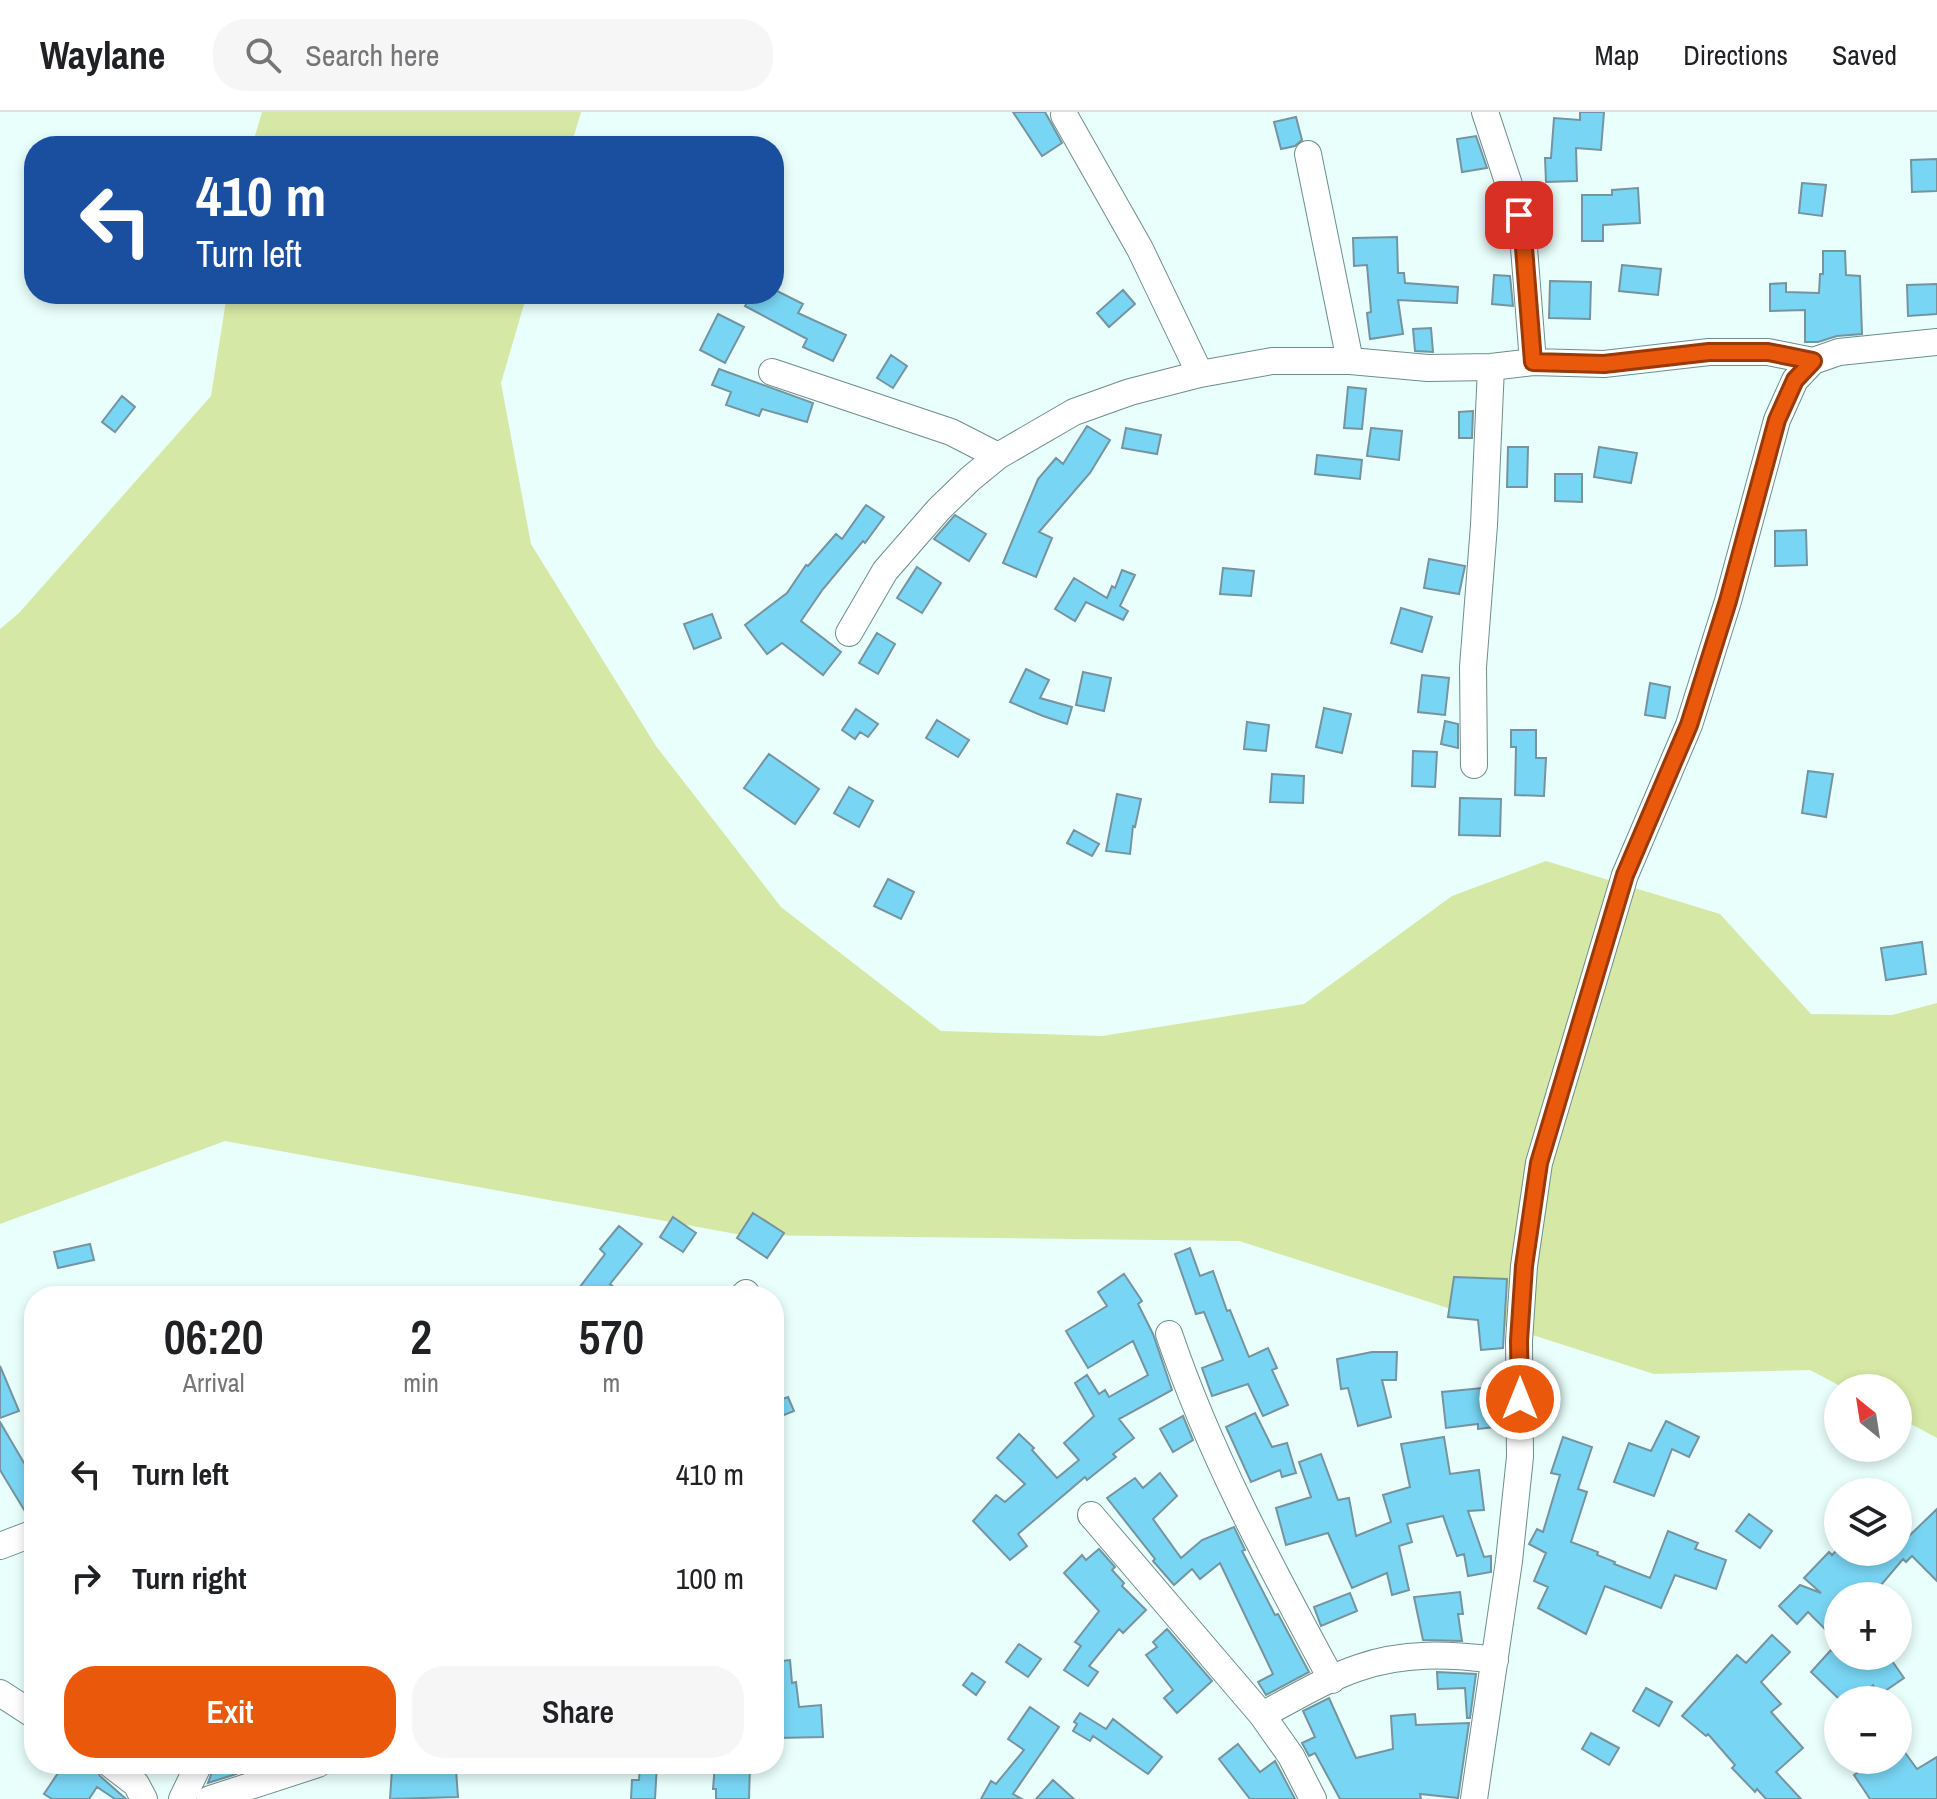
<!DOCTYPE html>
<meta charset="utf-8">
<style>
:root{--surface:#fff;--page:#f6f6f6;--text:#202124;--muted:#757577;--line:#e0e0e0;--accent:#ea580c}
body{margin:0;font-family:"Archivo Narrow",sans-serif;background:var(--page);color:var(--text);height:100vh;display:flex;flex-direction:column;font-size:30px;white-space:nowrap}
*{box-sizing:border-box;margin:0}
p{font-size:26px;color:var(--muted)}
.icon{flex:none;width:44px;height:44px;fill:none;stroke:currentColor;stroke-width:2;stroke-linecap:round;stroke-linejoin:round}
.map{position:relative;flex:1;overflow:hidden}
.details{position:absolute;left:24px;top:1174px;width:760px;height:488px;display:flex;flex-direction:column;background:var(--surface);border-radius:32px;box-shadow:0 4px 12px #0003}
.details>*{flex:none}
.top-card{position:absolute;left:24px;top:24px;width:760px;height:168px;border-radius:32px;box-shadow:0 4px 12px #0003;background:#1a4fa0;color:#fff;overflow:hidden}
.needle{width:52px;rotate:330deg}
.fabs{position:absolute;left:1824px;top:1262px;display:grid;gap:16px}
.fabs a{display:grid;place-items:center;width:88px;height:88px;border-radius:50%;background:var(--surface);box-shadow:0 4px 12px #0003;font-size:40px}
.pin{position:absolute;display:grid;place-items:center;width:68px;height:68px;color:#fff;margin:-34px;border-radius:16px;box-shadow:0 4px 12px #0006}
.me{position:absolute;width:88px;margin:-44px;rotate:0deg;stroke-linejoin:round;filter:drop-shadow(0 0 6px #0008)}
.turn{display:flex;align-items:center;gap:28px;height:168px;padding:0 40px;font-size:36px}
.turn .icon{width:104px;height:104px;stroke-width:2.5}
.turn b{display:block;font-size:56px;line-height:68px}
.eta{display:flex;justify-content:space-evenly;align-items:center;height:136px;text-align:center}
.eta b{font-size:48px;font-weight:600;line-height:56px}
.button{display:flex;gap:16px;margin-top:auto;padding:16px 40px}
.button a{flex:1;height:92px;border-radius:32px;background:var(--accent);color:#fff;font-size:32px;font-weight:600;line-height:92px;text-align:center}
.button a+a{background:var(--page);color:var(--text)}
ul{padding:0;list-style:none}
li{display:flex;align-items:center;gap:24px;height:104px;padding:0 40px}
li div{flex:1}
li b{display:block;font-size:30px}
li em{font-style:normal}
header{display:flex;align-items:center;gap:48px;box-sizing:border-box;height:112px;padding:0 40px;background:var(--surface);border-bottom:2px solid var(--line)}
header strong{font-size:38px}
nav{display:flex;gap:44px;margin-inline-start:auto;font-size:28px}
.search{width:560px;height:72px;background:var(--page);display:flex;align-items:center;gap:20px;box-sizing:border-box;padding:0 28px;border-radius:32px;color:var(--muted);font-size:30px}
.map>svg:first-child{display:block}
.green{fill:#d5e8a5}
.building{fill:#79d5f4;stroke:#75949f;stroke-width:2}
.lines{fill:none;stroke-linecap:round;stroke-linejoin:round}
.minor-casing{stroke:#6c8e8b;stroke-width:28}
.minor{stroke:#fff;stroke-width:26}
.route-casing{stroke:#983908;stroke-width:20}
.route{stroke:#ea580c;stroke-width:14}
</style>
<header>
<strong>Waylane</strong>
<div class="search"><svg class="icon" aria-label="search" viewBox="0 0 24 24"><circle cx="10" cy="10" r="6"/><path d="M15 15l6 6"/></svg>Search here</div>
<nav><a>Map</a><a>Directions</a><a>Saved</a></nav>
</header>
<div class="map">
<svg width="1937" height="1687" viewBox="0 0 1937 1687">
<rect width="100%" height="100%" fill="#e9fffc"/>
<path class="green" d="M262,0H581L571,34H252Z
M227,182H527L501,271L531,432L656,634L781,795L941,919L1102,924L1304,892L1452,784L1546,749L1720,802L1811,902L1892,903L1937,891V1326L1898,1305V1276H1844L1810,1258L1654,1262L1239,1129L742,1123L225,1029L0,1112V517L19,501L211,284Z"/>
<path class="building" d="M1013,0H1045L1062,31L1042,44Z
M1580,0H1604L1601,38L1576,36L1577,69L1546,70L1545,46H1551L1554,6L1580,8Z
M1296,5L1302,28L1295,34L1281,37L1274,10Z
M1476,24L1487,56L1462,60L1457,27Z
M1937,47V79L1912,80L1911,48Z
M1802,71L1826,73L1822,104L1799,101Z
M1638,76L1640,111L1603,113V129H1582V83H1612V78Z
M1397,125L1398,161H1404L1405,171L1458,175L1457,191L1398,188L1403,222L1370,227L1367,201L1371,200L1367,153L1354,154L1353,126Z
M1823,139H1845L1846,163L1860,164L1862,222L1837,224L1818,230H1805V198L1770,199V172L1786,171V180L1819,181L1820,162H1823Z
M1622,153L1661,157L1658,183L1619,179Z
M1494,163L1510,164L1513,194L1492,192Z
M1550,169L1591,170L1590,207L1549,206Z
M1937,172V202L1908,204L1907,173Z
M775,178L803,192L798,201L846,223L833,249L803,235L807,227L745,194L752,182H774Z
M1123,178L1135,192L1109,215L1097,201Z
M718,202L744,215L725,251L700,238Z
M1431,216L1433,240L1415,239L1413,217Z
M891,243L907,254L893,276L877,266Z
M719,257L813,291L807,310L762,297L759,304L726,293L731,280L712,273Z
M1348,275L1366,277L1362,317L1344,316Z
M122,284L135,295L115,320L102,310Z
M1473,299L1472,326H1459V300Z
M1087,314L1110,328L1090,361L1039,420L1052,426L1036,465L1003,451L1038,367L1056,346L1063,352Z
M1126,316L1161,323L1157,342L1122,336Z
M1371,316L1402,319L1399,348L1367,344Z
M1508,335H1528L1527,375H1507Z
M1599,335L1637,341L1631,371L1594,365Z
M1317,343L1362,348L1360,367L1315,362Z
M1555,362H1582V390L1555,389Z
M866,393L884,405L865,431L863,429L823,477L801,509L841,540L823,563L782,531L767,542L745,513L787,481L806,453L808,454L836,422L842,427Z
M955,403L986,422L969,449L934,427Z
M1806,418L1807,453L1775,454V419Z
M1429,447L1465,454L1459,482L1424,476Z
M917,455L941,471L922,501L897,486Z
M1223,456L1254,459L1251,484L1220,482Z
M1122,458L1135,463L1120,494L1128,499L1123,508L1086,490L1075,509L1055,497L1074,466L1107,486L1112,474L1115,476Z
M1401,496L1432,505L1422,540L1391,531Z
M712,502L721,526L694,537L684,512Z
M877,521L895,532L878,562L859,551Z
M1026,557L1049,568L1040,586L1072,595L1067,612L1043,604L1010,590Z
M1083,560L1111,566L1104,599L1076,593Z
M1422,563L1449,566L1445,603L1418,600Z
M1650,571L1670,575L1665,606L1645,603Z
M1324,596L1351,602L1342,641L1316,635Z
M856,597L878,612L868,625L860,620L855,627L842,618Z
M937,608L969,628L958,645L926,626Z
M1445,609L1458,612V636L1441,632Z
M1247,610L1269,613L1266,639L1244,637Z
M1511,618H1536V646H1546L1544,684L1515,683L1516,635H1511Z
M1413,639L1437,640L1435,675L1412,674Z
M769,642L819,677L795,712L744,676Z
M1808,659L1833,662L1826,705L1802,701Z
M1272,662L1304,664L1303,691L1270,690Z
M849,675L873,689L859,715L834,701Z
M1117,682L1141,687L1135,715L1133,714L1130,742L1106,739Z
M1460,686L1501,687L1500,724L1459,723Z
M1074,718L1099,732L1092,744L1067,731Z
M888,767L914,780L901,807L874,794Z
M1922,830L1926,862L1886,868L1881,836Z
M753,1101L784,1121L767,1146L737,1126Z
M673,1105L696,1121L683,1140L660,1125Z
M619,1114L642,1132L610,1172L625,1184H573L605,1142L600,1137Z
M90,1132L94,1148L58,1156L54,1140Z
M1190,1136L1200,1164L1213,1159L1227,1199L1230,1198L1249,1245L1268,1236L1277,1256L1272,1258L1288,1293L1263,1304L1248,1272L1212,1284L1202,1256L1223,1248L1204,1200L1196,1202L1175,1142Z
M1124,1162L1142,1189L1138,1192L1153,1222L1172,1278L1119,1307L1134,1326L1113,1342L1116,1345L1087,1368L1085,1365L1018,1422L1027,1434L1010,1448L973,1409L996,1383L1005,1390L1025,1372L997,1346L1019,1322L1034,1336L1032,1338L1057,1366L1079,1348L1064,1331L1094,1304L1075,1271L1087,1263L1099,1282L1105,1278L1109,1285L1148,1263L1133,1229L1088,1256L1066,1219L1107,1194L1098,1180Z
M1454,1165L1507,1167L1503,1236L1481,1238L1478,1208L1448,1205Z
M1372,1240H1397L1396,1268H1382L1391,1305L1358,1314L1348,1276L1341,1277L1337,1247Z
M0,1254L19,1299L0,1306Z
M1503,1274L1504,1314L1478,1317V1312L1446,1316L1442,1280Z
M788,1285L794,1299L774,1307V1290Z
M1255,1301L1272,1335L1287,1331L1296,1361L1282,1365L1280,1358L1251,1370L1226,1315Z
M1183,1304L1193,1328L1173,1340L1160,1317Z
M1666,1309L1699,1325L1689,1345L1672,1337L1654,1384L1614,1370L1629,1331L1651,1339Z
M0,1310L34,1368V1405L29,1406L0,1358Z
M1444,1325L1450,1362L1479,1358L1484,1398L1468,1399L1484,1445L1491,1444V1460L1468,1464L1464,1442L1457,1444L1443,1404L1407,1412L1412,1430L1399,1434L1409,1478L1392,1483L1387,1461L1352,1476L1328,1421L1286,1433L1276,1396L1311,1385L1299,1350L1321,1342L1338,1388L1349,1386L1356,1424L1391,1410L1383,1383L1410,1375L1401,1332Z
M1563,1325L1592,1335L1578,1377L1587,1380L1571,1430L1598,1440L1597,1443L1615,1450L1614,1452L1650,1466L1668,1419L1698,1431L1695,1437L1726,1448L1716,1477L1675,1463L1661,1496L1605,1474L1586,1522L1538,1496L1548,1475L1534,1469L1546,1441L1529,1432L1537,1417L1543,1420L1560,1363L1551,1361Z
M1160,1361L1177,1384L1153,1407L1181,1446L1202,1428L1234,1415L1245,1438L1242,1439L1275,1503L1278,1502L1309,1560L1266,1583L1258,1570L1273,1562L1220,1451L1200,1467L1192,1457L1174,1473L1153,1449L1155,1447L1107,1386L1135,1366L1143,1376Z
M1937,1397V1469L1912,1444L1906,1450L1903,1447L1881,1473L1891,1484H1838V1516L1831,1523L1808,1500L1797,1512L1779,1494L1800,1473L1821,1481L1804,1466L1829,1440L1832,1443L1835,1440H1898V1413L1909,1424Z
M1749,1402L1772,1419L1760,1436L1736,1419Z
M1099,1437L1115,1455L1112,1458L1124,1471L1122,1474L1146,1498L1123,1521L1119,1517L1089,1554L1098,1560L1088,1574L1064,1558L1081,1534L1075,1530L1099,1499L1064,1461L1082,1443L1086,1448Z
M1460,1480L1463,1502H1458L1462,1529L1423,1528L1414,1485Z
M1350,1481L1357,1499L1321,1514L1314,1495Z
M1167,1517L1212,1569L1177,1601L1164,1586L1173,1578L1146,1543L1157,1535L1153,1530Z
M1772,1523L1790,1540L1761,1570L1781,1592L1771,1600L1803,1636L1776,1660L1801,1687H1766L1757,1677L1755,1680L1732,1656L1735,1653L1708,1622L1706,1624L1682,1604L1737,1543L1746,1551Z
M1019,1532L1041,1547L1028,1565L1006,1550Z
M1831,1538L1845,1550L1851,1544H1872L1880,1552L1890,1546L1904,1566L1879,1583L1873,1573L1858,1588H1840L1811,1560Z
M790,1548L792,1571L796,1570L799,1595L821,1593L823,1625L778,1626L774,1593V1550Z
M1437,1560L1476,1562L1470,1606H1467L1465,1576L1438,1577Z
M972,1561L985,1570L976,1583L963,1573Z
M1646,1576L1672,1590L1659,1614L1633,1599Z
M1329,1586L1356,1646L1393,1637L1391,1604L1415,1602L1416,1613L1469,1611L1458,1686L1420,1682L1421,1687H1340L1315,1641L1309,1644L1302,1631L1315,1625L1303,1599Z
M1030,1595L1059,1615L1013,1682L1022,1687H981L991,1669L996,1672L1024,1638L1008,1627Z
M1080,1601L1106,1617L1113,1607L1162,1645L1148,1662L1093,1624L1090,1629L1073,1619L1077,1612L1074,1610Z
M1591,1621L1619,1636L1609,1653L1582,1637Z
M1898,1631L1917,1657L1937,1645V1687H1870L1854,1663L1877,1648H1898Z
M1238,1632L1260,1660L1275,1649L1295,1687H1250L1219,1647Z
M64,1652H94L100,1664L126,1687H115L97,1675L89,1687H52L44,1682Z
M215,1652H252L236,1662L208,1671Z
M640,1652H657L655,1687H631L632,1668H639Z
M715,1652H750L749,1687H716V1677H713Z
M392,1657L409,1658V1661L456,1658L458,1685L390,1687Z
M1053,1668L1074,1687H1036Z"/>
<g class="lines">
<defs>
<path id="minor" d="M1485,0L1519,103L1523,123L1533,250
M1064,3L1140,137L1200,262
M1308,42L1350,249
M772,260L951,320L998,344
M849,521L885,459L939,397L970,367L998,344L1074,300L1130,280L1200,262L1272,249H1350L1428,256L1491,255L1533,250L1604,252L1709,240H1768L1813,249
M1474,653L1473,555L1484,413L1491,255
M743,1184L746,1181
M1169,1222C1210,1343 1271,1455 1332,1568
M1091,1403L1262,1603L1291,1644L1313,1687
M0,1434L34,1421
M0,1581L34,1603
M1262,1603C1293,1587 1325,1567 1358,1556C1403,1540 1449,1542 1495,1548
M110,1652L136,1672L144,1687
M182,1687L199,1652
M210,1687L318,1652
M1474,1687L1509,1449L1520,1345L1519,1229L1524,1154L1539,1051L1625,763L1689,613L1728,489L1777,308L1795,268L1813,249L1839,240L1937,230"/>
</defs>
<use href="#minor" class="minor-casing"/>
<use href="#minor" class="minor"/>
</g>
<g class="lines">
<defs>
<path id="route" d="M1519,103L1523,123L1533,250L1604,252L1709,240H1768L1813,249L1795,268L1777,308L1728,489L1689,613L1625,763L1539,1051L1524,1154L1519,1229L1520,1287"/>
</defs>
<use href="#route" class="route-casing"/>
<use href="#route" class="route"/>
</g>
</svg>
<div class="fabs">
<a><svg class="needle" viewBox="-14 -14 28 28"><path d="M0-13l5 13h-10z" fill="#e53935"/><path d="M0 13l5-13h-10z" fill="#757577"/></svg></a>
<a><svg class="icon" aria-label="layers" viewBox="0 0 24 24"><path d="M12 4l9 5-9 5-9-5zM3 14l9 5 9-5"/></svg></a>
<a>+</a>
<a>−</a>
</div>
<div class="pin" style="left:1519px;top:103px;background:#d93025"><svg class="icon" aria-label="arrive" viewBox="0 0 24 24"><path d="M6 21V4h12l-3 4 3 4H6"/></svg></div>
<svg class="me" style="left:1520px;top:1287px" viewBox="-20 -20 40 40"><circle r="17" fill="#ea580c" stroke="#fff" stroke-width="3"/><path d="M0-11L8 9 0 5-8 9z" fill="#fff"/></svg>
<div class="top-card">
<div class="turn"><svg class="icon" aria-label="left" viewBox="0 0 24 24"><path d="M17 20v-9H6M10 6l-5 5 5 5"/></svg><div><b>410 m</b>Turn left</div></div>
</div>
<section class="details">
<div class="eta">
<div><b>06:20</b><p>Arrival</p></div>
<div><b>2</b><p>min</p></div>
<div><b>570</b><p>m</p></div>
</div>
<ul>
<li><svg class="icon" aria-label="left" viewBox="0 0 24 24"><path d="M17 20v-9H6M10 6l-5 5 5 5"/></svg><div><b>Turn left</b></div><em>410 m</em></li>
<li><svg class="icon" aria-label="right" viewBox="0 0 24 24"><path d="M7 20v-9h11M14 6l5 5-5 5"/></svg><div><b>Turn right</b></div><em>100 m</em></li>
</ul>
<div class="button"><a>Exit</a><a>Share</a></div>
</section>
</div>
